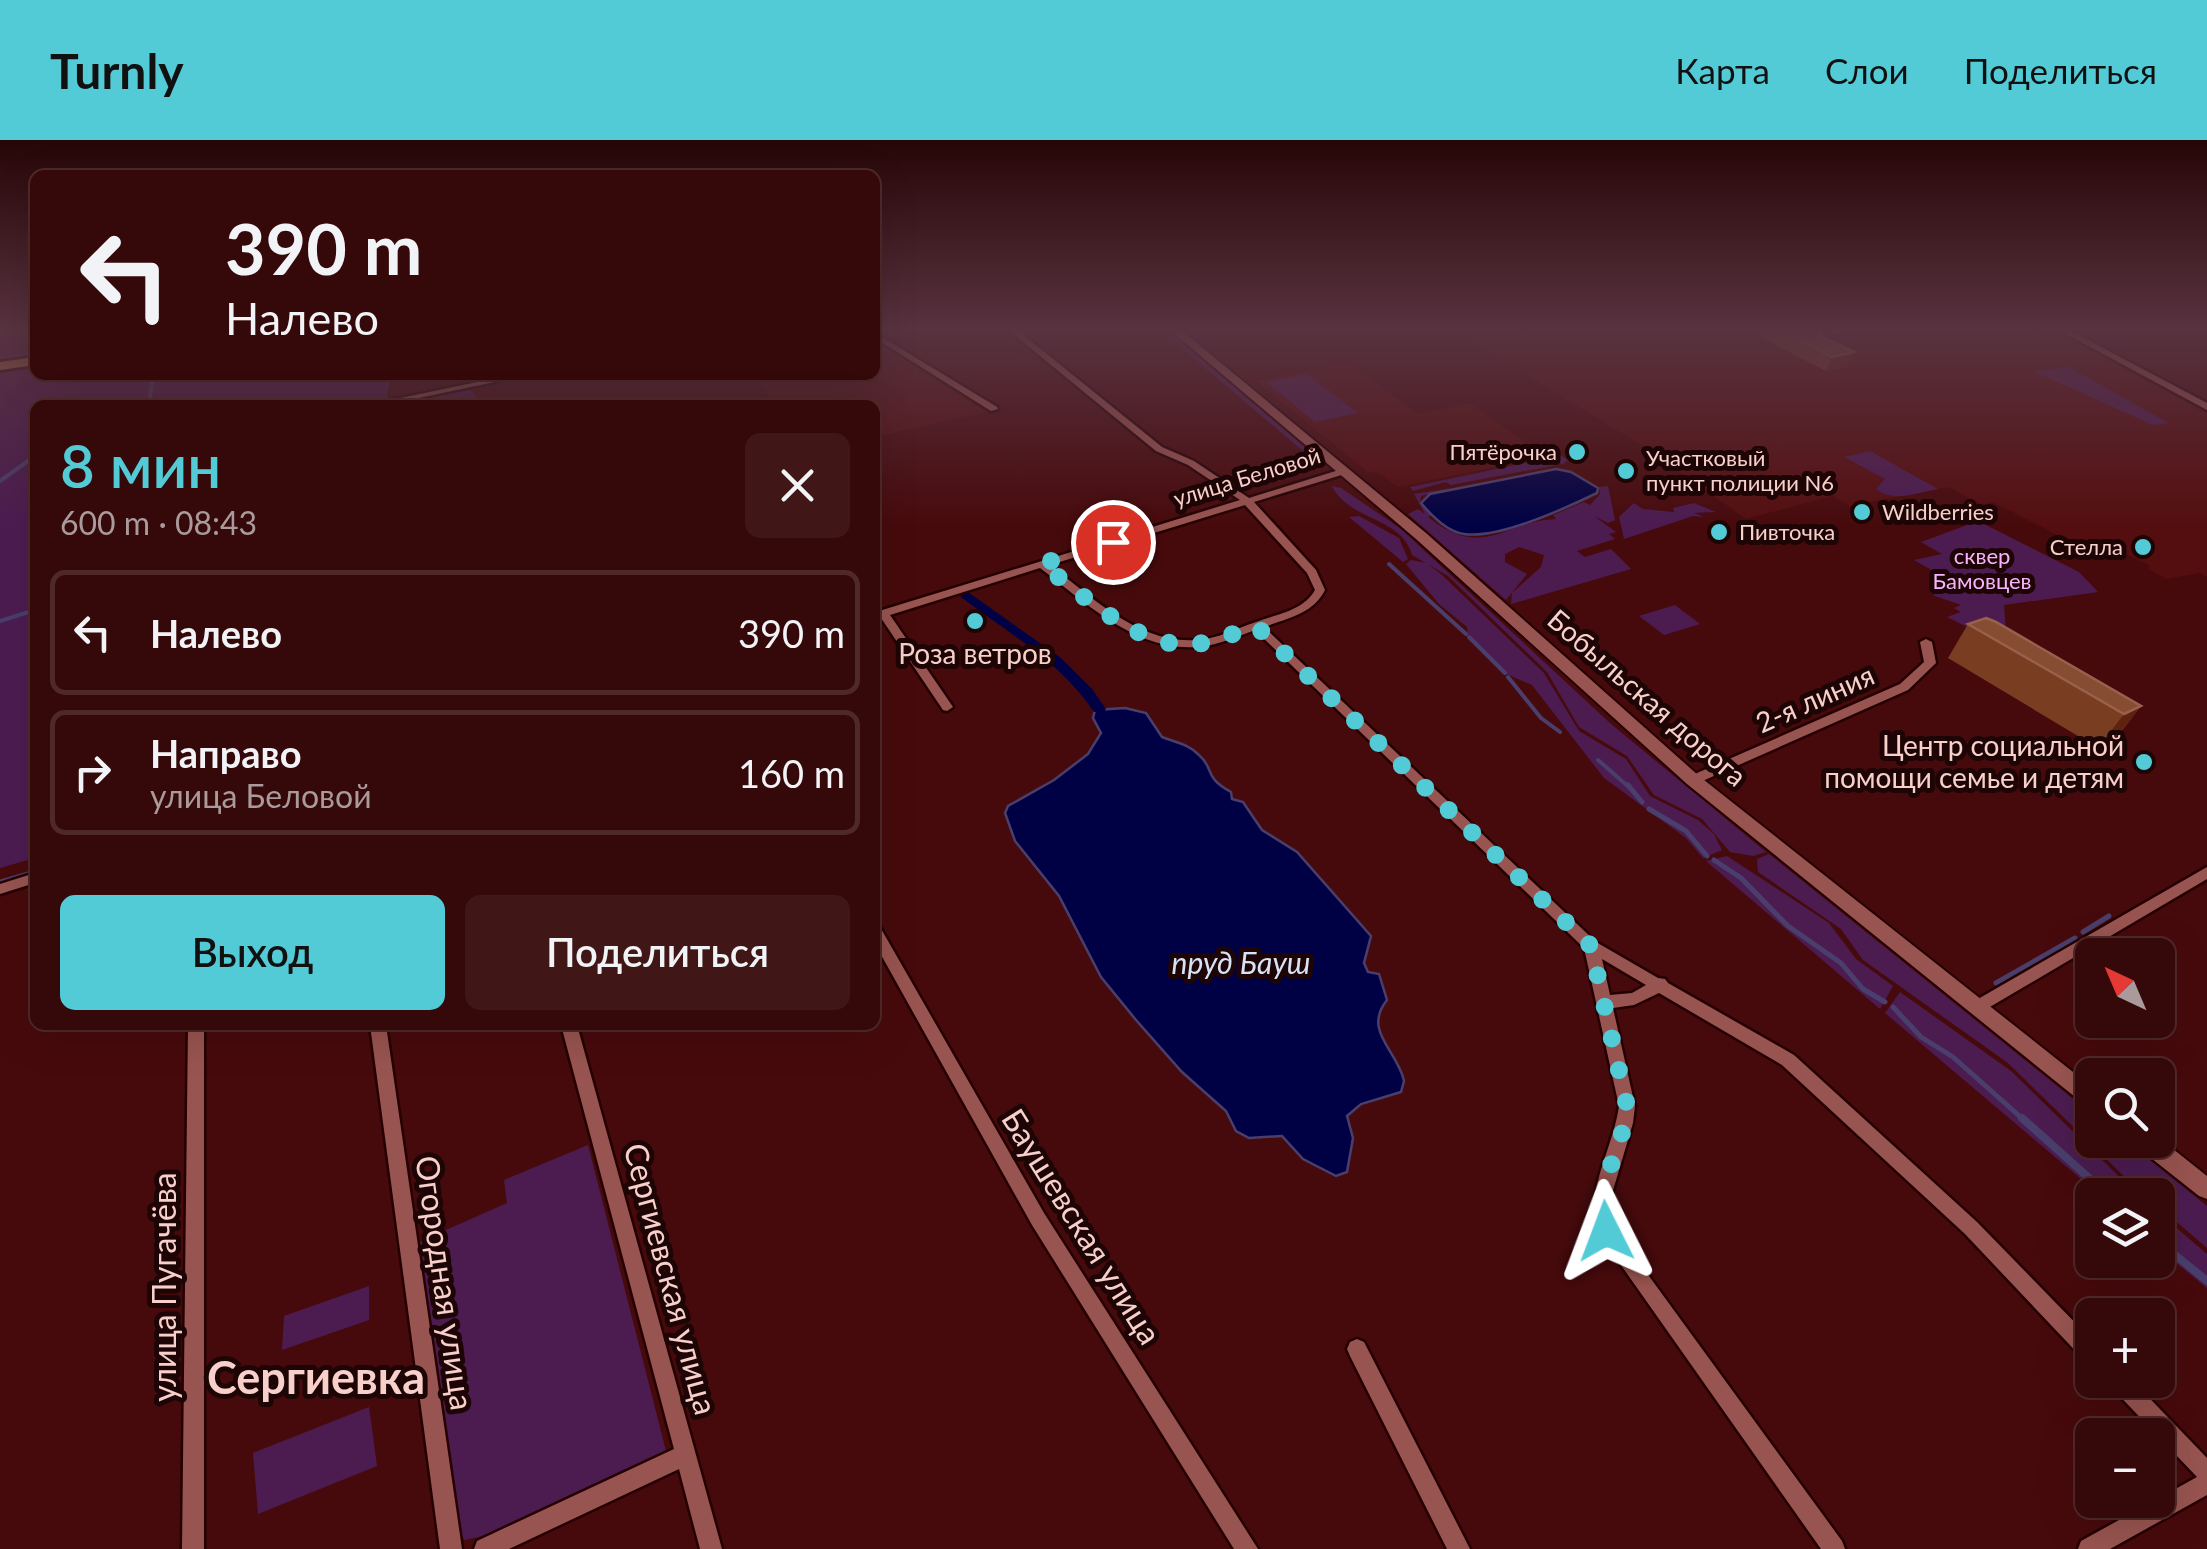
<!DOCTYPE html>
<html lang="ru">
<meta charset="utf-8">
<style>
:root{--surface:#350809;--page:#401617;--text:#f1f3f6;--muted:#aa9a9c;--line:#4f292a;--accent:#52cbd7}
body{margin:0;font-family:Lato,sans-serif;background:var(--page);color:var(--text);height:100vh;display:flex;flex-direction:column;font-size:38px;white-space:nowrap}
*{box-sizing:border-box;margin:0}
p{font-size:32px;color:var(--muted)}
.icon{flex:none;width:55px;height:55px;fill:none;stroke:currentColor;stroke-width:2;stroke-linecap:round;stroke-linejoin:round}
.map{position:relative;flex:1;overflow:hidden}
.panel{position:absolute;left:30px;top:260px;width:850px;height:630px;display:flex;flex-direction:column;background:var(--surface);border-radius:15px;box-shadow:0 10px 40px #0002,0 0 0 2px var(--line)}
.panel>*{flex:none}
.guide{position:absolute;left:30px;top:30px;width:850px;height:210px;border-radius:15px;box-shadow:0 10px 40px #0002,0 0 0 2px var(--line);background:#350809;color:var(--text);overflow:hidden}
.needle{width:65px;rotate:316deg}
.controls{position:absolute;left:2075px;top:798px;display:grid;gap:20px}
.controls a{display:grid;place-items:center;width:100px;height:100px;border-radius:15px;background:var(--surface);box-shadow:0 10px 40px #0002,0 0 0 2px var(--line);font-size:50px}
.pin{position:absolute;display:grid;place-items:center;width:85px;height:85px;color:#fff;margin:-42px;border:5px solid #fff;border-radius:50%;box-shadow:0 2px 10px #0007}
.me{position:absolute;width:110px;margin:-55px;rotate:357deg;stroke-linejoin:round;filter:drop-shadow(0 0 8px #0008)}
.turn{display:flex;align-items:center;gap:35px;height:210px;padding:0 30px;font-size:45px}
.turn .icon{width:130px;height:130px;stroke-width:2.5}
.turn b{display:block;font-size:70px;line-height:85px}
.round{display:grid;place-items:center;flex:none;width:105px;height:105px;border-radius:15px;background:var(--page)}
.summary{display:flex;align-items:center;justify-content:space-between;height:170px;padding:0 30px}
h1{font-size:60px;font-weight:600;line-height:75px;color:var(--accent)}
.action{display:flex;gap:20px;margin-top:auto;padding:20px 30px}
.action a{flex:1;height:115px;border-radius:15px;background:var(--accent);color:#111;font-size:40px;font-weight:600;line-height:115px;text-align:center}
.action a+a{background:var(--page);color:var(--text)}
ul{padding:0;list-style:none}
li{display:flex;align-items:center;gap:30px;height:125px;margin:0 20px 15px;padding:0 10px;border:5px solid var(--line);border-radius:15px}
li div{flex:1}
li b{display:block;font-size:38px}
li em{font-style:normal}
header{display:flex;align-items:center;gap:60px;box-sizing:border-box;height:140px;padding:0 50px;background:var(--accent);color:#111}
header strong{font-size:48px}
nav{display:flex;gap:55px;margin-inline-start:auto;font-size:35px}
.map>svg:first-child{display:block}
.built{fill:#540e10}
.green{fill:#4c1c51}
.water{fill:#000144;stroke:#4a3f6c;stroke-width:2.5}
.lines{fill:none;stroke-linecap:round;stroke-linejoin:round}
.stream-far2{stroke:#4a3f6c;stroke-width:4}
.stream-far1{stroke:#4a3f6c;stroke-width:5}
.stream{stroke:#4a3f6c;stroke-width:8}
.canal{fill:#000144;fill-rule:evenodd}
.minor-casing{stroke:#250001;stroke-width:5}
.tertiary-casing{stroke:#250001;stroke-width:4}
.primary-casing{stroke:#250001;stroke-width:6}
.minor{fill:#985450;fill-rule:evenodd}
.tertiary{fill:#985450;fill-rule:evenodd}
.primary{fill:#ba8549;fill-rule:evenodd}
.rail-casing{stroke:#cfa29f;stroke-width:6}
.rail{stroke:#1e0505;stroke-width:4;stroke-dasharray:10;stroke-linecap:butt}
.wall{fill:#793d21}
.shaded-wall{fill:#5f2211}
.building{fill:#864d33;stroke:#98614b;stroke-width:2.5}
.route{stroke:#52cbd7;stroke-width:18;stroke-dasharray:0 32.4}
.poi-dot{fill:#52cbd7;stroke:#1e0505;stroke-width:4}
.labels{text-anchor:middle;stroke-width:10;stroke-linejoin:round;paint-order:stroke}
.far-poi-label{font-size:22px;fill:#f7cfcb;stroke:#1e0505;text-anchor:start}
.far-street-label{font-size:22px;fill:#f7cfcb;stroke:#1e0505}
.far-park-label{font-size:22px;fill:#f7b4fc;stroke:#1e0505}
.poi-label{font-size:28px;fill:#f7cfcb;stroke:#1e0505}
.street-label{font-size:28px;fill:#f7cfcb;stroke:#1e0505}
.water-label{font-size:30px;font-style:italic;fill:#d8e2f6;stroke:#1e0505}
.near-street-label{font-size:32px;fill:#f7cfcb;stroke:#1e0505}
.near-district-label{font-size:45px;font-weight:bold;fill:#f7cfcb;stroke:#1e0505}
</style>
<header>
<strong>Turnly</strong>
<nav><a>Карта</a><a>Слои</a><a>Поделиться</a></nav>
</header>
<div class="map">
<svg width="2207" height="1409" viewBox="0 0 2207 1409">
<rect width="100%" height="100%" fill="#470a0c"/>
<path class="built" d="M1452,189H2055L2207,270V437L2200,433L2166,439L2147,428L2151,426L2113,408L2073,403L1993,362L1982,365L1948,347L1849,366L1833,356L1746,379L1649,310Z
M882,206L986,272L875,297V265H774L757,235H875V207Z
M1348,223L1419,274L1470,263L1545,317L1398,347L1376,331L1369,333L1256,241Z"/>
<path class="green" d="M0,189H35V235H392L387,254L390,265L470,249L482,265H35V718L0,728Z
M1159,189H1168L1324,320L1316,322Z
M2069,227L2158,277L2168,283L2153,285L2033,231Z
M1307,234L1358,273L1315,282L1266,242Z
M1554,311L1568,320L1562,325L1557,319L1552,321L1557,325L1451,345L1446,342L1413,351L1410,347L1544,319L1543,313Z
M1870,311L1938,349C1916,353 1893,363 1876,349L1885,339L1844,317Z
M1332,346L1341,348L1400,388L1611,584L1766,712L1753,716L1730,712L1702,679L1654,655L1627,616L1579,587L1547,532L1448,436L1412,415C1402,377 1349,381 1332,346Z
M1608,346L1615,380L1608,383L1594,376L1616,392L1609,394L1615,399L1577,411L1585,417L1611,409L1631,429L1511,464L1512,453L1541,427L1544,415L1519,407L1505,414V422L1527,434L1506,460L1408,374L1418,369L1425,374L1414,354L1452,348L1421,356L1420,363L1432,375L1428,377C1484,421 1504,381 1556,379L1553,375L1584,362L1590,365L1600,354L1599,347Z
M1634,363L1643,369L1674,372L1673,368L1694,363L1716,372L1694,373L1704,377L1693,376L1624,399L1619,377Z
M1359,376L1399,398L1408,419L1403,422L1349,377Z
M1978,381L2079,432L2098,452L2004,465L2007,507L1947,477L1961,472L1954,468L1961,465L1935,456L1931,449L1942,436L1914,420L1942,414L1921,402Z
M1411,420L1426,423L1441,434L1544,533L1579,591L1626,619L1650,656L1698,680L1714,694L1722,710L1703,718L1686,698L1604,638L1532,545L1502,532L1468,497L1467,487L1439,464L1406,424Z
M1675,465L1700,484L1664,495L1639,476Z
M1769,714L2092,974V1000H2125L2207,1066V1108L2158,1066V1055H2145L2135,1047L2008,923L1863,820L1841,789L1758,732L1757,719Z
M1727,716L1829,783L1856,819L1893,846L1880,869L1706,721Z
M1900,852L2011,931L2138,1055H2100L1885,873Z
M588,1005L666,1311L498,1393L464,1400L454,1375L419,1102L507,1063L504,1040Z
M2158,1072L2207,1114V1148L2158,1108Z
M369,1146V1180L282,1210L284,1176Z
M369,1267L377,1326L258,1374L253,1313Z"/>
<path class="water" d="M1556,329L1571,332L1598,348L1597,353C1566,368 1498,399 1464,394C1448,392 1431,375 1421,363L1430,354Z
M1125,568L1146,573L1162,597C1177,603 1188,604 1199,615C1215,629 1203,637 1231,652L1232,659L1243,662L1262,690L1297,712L1371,796L1364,823L1368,832L1379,834L1387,860C1362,891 1398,911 1404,941L1401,952L1361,964L1347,976L1353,998L1347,1032L1336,1036L1303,1019L1282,996L1249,998L1236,991L1226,971L1182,932L1136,880L1101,837L1059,756L1015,701L1005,673L1008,666L1054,640L1088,614L1101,593L1093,578L1095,570Z"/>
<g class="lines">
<path class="stream-far2" d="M0,219L35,214
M149,265L153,235
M0,341L35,316
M1389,424L1466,494
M0,481L35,470
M1469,497L1505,533
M1508,537L1541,578L1560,592
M1598,620L1630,648"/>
<path class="stream-far1" d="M1628,645L1642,662
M1649,669L1686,691L1707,716
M1714,720L1741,738L1788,786L1841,823L1863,849L1885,862
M0,742L35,732
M2083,792L2109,776
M1996,843L2075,798
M1893,867L1921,897L1953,917L2025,981"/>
<path class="stream" d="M2022,978L2108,1055
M2158,1101L2207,1141"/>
<path class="canal" d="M965,450L1061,518L1092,549L1106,569L1104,572H1094C1061,522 1008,493 961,457V451Z"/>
<defs>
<path id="minor" d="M1007,189H1016L1162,307L1194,321L1249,358L1342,329H1348V333L1254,362L1316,430L1325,450C1313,474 1288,478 1264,487L1596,802L1658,838L1665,839L1668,843L1794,915L1977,1082L2092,1200V1224L2085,1221L1965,1094L1782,925L1659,853L1634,865L1613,868L1635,966L1633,983L1611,1057L1614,1088L1842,1401L1845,1409H1821L1597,1091C1587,1042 1612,1013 1619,966L1584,808L1255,490C1236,497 1216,506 1196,507C1135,511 1085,462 1040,428L890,475L953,567L947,571L943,570L881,478L875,479V472L879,471L1240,360L1188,325L1156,311ZM1245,365L1307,433L1315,450C1303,471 1277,474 1256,482C1237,488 1218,499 1197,500C1140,505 1092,457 1050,425ZM1602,819L1646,845L1632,853L1610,855Z
M2057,189H2067L2207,263V270Z
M875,193L997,267L998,269L991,271L875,198Z
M511,235H528L395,263L391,260Z
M1926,499L1932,502L1936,523L1908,550L1698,643H1688L1686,640L1688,637L1900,544L1924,522L1920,502Z
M2207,727V739L1983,871L1977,873L1971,871L1969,867L1971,863Z
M35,733V743L0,754V744Z
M875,785L880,787L1044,1073L1258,1409H1234L1032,1085L875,804Z
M188,885H204V1409H182Z
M370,885H386L462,1409H440Z
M561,885H577L722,1409H700L679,1329L509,1409H474L477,1401L674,1309Z
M1357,1199L1364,1202L1470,1409H1447L1350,1216L1347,1209L1350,1202Z
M2108,1240H2132L2207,1318V1355L2110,1409H2078L2081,1401L2197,1337L2111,1247Z"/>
<path id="tertiary" d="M1169,189H1180L1426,393L1699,636L2092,947V968L2085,965L1687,644L1416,399Z
M2158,997L2207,1036V1059L2199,1056L2137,1007L2134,1000H2158Z"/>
<path id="primary" d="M35,217V225L0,230V222Z"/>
</defs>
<use href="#minor" class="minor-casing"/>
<use href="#tertiary" class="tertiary-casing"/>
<use href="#primary" class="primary-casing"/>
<use href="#minor" class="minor"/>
<use href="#tertiary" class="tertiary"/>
<use href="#primary" class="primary"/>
<defs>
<path id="rail" d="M1822,192L1841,189"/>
</defs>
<use href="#rail" class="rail-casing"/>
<use href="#rail" class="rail"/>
</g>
<path class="wall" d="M1763,189H1807L1847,227L1826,231L1760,197Z
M1968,484L2141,566L2115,600L2098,608L1948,518Z"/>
<path class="shaded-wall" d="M1854,212L1847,227L1826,231L1832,217Z
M2141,566L2115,600L2098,608L2124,574Z"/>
<path class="building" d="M1778,189H1807L1854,212L1832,217Z
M1986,478L1996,482L2141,566L2124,574L1968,484Z"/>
<linearGradient id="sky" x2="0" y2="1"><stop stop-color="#270607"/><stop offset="0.49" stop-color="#583340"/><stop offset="1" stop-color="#583340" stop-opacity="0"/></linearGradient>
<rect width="2207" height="386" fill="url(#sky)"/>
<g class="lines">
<path class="route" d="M1113,402L1041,424C1085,455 1139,511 1197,504C1217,501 1237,492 1256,486L1591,806L1627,966C1624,1011 1592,1044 1606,1091"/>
</g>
<g class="poi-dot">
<circle cx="1577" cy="312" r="10"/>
<circle cx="1626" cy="331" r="10"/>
<circle cx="1862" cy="372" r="10"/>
<circle cx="1719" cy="392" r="10"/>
<circle cx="2143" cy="407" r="10"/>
<circle cx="975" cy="481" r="10"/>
<circle cx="2144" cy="622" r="10"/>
</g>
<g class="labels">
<g class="far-poi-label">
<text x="1557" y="320" text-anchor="end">Пятёрочка</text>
<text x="1646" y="326">Участковый<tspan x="1646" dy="25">пункт полиции N6</tspan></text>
<text x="1882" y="380">Wildberries</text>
<text x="1739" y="400">Пивточка</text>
<text x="2123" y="415" text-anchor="end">Стелла</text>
</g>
<g class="far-street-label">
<text transform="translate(1247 337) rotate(-17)" y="8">улица Беловой</text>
</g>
<g class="far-park-label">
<text x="1982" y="424">сквер<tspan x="1982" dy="25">Бамовцев</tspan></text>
</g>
<g class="poi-label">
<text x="975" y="524">Роза ветров</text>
<text x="2124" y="616" text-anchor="end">Центр социальной<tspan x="2124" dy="32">помощи семье и детям</tspan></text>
</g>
<g class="street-label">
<text transform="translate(1647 558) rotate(41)" y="10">Бобыльская дорога</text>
<text transform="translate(1815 559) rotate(-24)" y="10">2-я линия</text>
</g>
<g class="water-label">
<text x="1241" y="834">пруд Бауш</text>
</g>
<g class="near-street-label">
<text transform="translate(1081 1087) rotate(58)" y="11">Баушевская улица</text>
<text transform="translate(670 1139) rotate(75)" y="11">Сергиевская улица</text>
<text transform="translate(444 1143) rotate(82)" y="11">Огородная улица</text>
<text transform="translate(165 1147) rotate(-90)" y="11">улица Пугачёва</text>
</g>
<g class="near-district-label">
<text x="316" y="1254">Сергиевка</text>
</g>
</g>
</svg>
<div class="controls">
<a><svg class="needle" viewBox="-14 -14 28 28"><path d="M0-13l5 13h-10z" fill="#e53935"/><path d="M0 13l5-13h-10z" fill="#aa9a9c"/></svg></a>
<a><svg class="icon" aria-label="search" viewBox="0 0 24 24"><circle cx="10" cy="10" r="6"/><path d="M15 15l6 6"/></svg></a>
<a><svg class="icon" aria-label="layers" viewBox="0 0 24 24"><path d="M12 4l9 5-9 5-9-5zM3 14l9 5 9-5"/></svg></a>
<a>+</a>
<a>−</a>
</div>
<div class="pin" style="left:1113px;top:402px;background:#d93025"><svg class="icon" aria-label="arrive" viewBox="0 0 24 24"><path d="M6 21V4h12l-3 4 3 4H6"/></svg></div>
<svg class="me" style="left:1606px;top:1091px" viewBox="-20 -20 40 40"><path d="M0-17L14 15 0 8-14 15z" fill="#52cbd7" stroke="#fff" stroke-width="4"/></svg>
<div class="guide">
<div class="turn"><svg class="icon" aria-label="left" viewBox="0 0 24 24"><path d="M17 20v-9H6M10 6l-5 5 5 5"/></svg><div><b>390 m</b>Налево</div></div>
</div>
<section class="panel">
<div class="summary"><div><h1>8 мин</h1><p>600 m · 08:43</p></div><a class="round"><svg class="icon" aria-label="close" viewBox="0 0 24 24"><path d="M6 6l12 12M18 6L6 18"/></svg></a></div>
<ul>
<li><svg class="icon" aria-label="left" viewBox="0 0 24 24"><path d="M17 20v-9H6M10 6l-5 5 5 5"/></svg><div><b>Налево</b></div><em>390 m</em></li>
<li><svg class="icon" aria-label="right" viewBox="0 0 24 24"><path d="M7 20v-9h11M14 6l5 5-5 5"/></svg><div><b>Направо</b><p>улица Беловой</p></div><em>160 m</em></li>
</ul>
<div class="action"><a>Выход</a><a>Поделиться</a></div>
</section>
</div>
